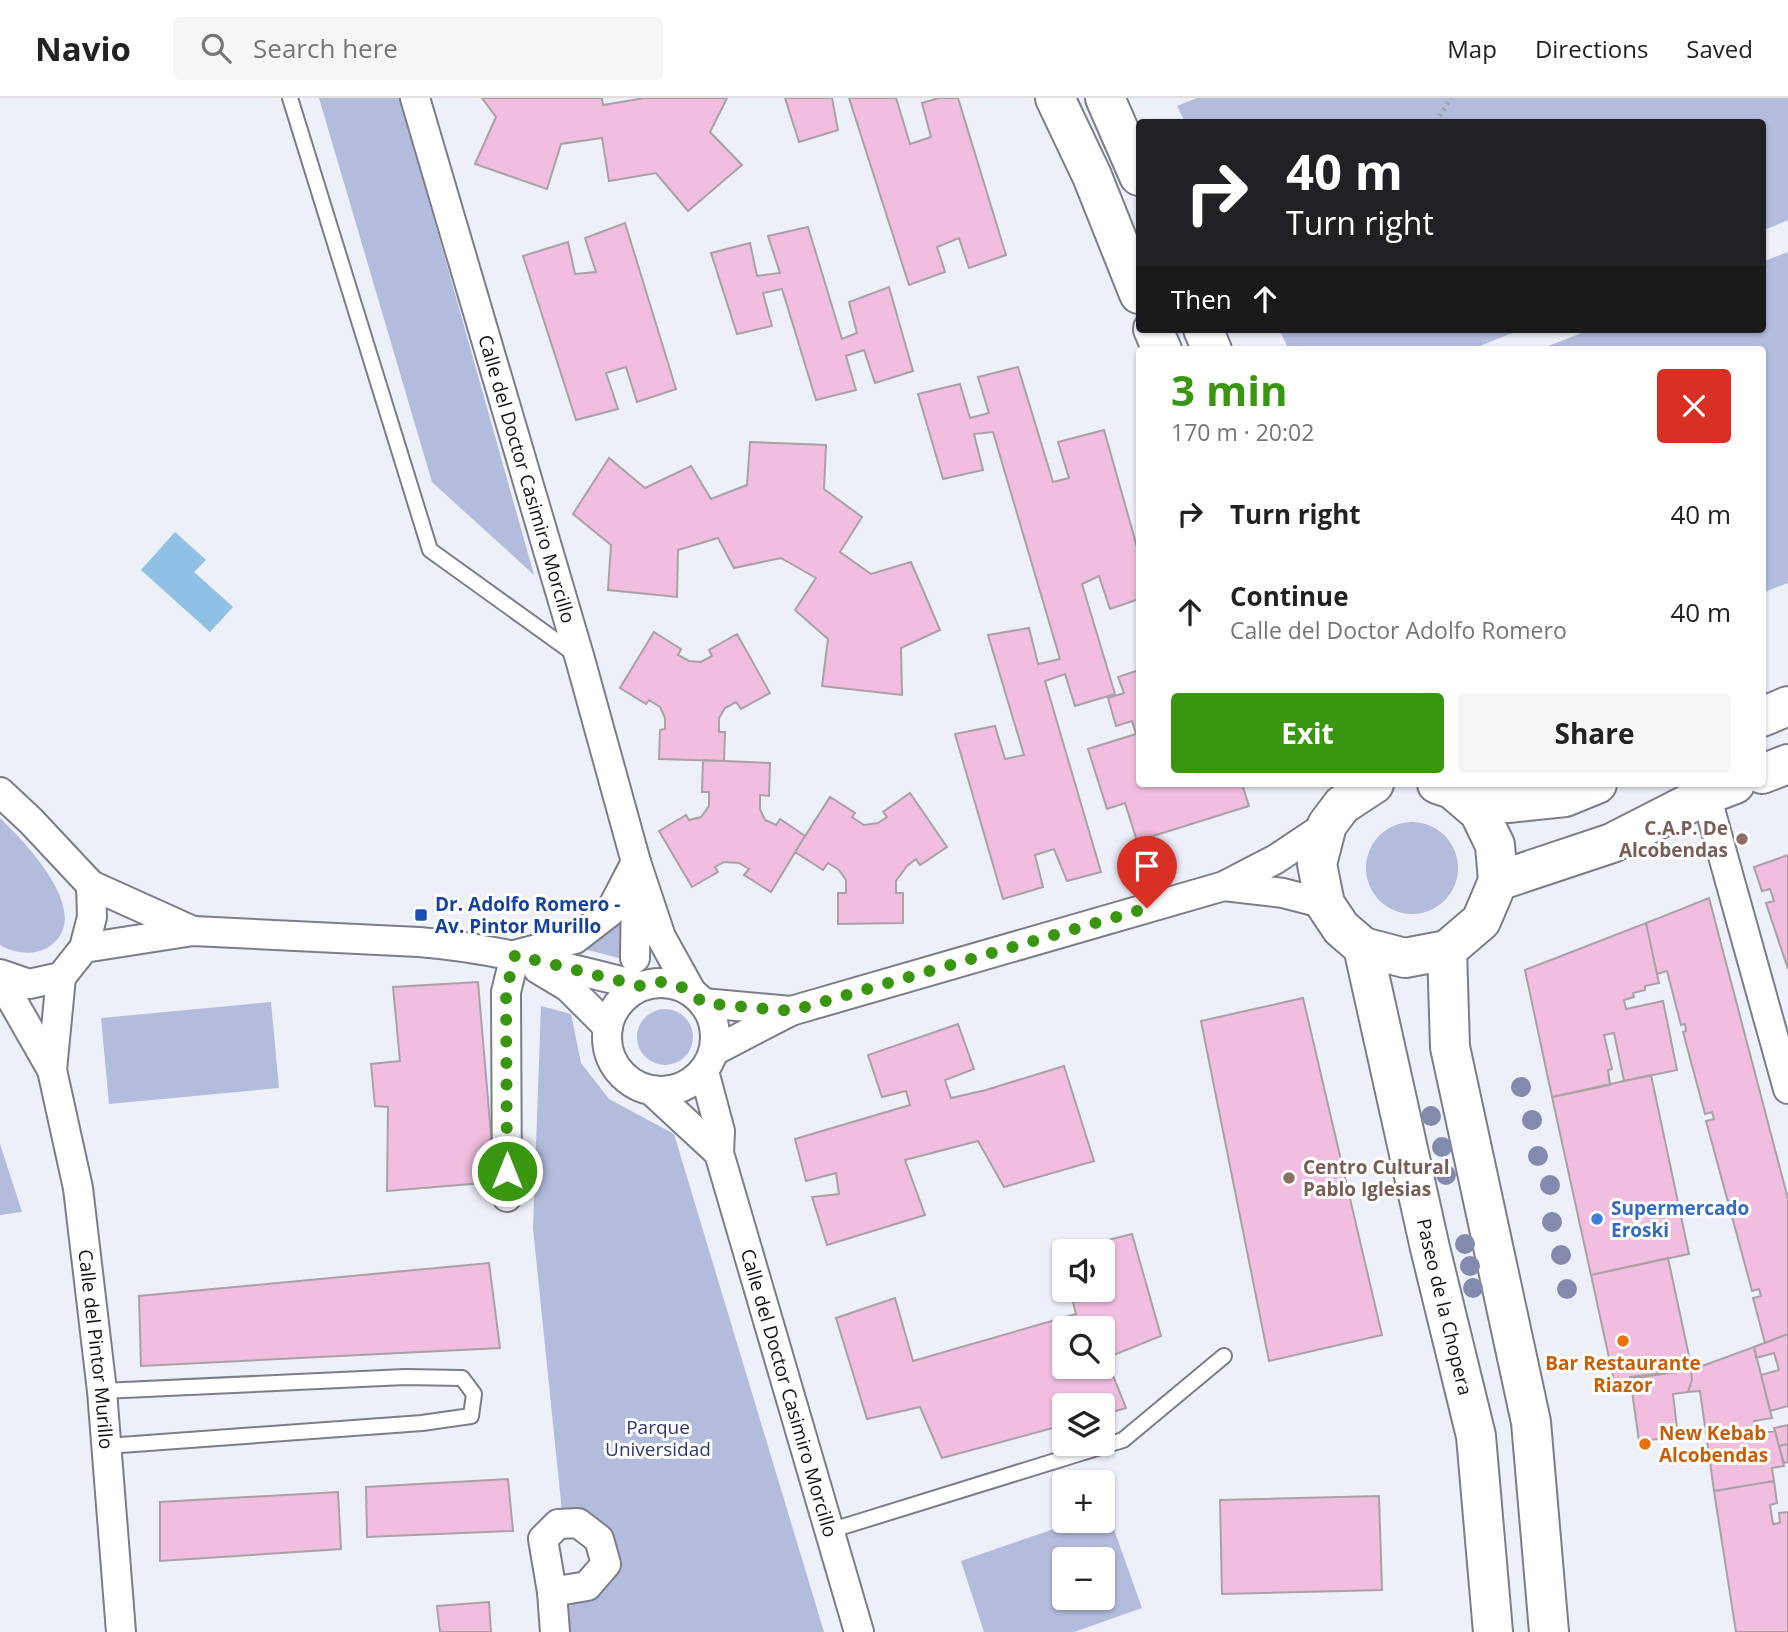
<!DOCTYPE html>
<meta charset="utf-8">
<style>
:root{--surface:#fff;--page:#f6f6f6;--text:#222;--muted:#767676;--line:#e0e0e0;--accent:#3a9611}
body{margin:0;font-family:"Open Sans",sans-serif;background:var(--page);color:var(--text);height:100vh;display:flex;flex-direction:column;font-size:26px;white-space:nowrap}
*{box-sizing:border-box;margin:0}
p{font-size:23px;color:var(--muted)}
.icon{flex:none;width:38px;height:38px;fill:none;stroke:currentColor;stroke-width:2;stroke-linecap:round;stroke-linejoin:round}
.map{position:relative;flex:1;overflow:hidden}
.drawer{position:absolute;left:1136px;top:248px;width:630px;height:441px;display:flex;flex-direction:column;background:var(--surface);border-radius:7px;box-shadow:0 2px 5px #0004}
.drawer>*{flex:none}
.top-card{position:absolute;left:1136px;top:21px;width:630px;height:214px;border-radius:7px;box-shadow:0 2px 5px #0004;background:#202124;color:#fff;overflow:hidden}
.buttons{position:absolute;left:1052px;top:1141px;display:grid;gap:14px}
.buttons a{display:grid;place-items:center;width:63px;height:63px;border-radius:7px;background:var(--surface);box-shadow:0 2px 5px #0004;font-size:35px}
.pin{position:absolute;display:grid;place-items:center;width:60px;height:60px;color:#fff;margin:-72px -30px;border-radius:50% 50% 50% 0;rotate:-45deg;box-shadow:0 0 7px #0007}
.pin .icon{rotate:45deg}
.me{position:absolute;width:77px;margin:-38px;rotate:0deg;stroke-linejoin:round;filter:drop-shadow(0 0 5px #0008)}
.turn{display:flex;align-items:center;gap:24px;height:147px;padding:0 35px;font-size:32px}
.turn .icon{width:91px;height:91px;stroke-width:2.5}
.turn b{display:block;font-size:49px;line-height:60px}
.then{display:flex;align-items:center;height:66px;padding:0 35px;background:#0003;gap:14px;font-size:26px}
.round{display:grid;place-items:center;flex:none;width:74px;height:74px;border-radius:7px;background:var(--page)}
.headline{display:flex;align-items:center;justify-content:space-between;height:119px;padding:0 35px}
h1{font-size:42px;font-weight:700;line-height:52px;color:var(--accent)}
.primary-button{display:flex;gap:14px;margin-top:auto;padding:14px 35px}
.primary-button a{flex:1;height:80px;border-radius:7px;background:var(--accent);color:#fff;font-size:28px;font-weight:700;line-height:80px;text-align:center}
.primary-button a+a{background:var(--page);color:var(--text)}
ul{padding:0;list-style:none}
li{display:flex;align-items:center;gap:21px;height:98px;padding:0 35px}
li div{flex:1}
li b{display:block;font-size:26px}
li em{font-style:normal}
header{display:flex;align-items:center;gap:42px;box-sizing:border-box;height:98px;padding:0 35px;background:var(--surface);border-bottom:2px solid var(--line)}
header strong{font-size:33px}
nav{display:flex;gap:38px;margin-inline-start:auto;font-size:24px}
.search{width:490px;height:63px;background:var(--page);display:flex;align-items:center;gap:18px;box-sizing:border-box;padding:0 24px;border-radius:7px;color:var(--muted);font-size:26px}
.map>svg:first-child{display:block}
.green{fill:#b4bcde;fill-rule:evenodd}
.water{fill:#90c0e4}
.building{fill:#f1bedf;stroke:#aaa1a7;stroke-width:2;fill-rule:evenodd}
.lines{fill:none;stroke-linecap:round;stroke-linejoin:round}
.service-casing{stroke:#7c7e87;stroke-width:18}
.minor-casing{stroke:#7c7e87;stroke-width:32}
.secondary-casing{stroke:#7c7e87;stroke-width:42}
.path{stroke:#9c9da5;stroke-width:4.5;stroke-dasharray:2 5;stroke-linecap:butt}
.service{stroke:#fff;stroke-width:14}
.minor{stroke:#fff;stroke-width:28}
.secondary{stroke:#fff;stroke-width:38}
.tree{fill:#8489ae}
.route{stroke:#3a9611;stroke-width:12;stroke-dasharray:0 21.6}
.education-dot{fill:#8d6e63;stroke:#fff;stroke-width:2.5}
.transit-dot{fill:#1a4fb4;stroke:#fff;stroke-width:2.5}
.shop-dot{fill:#3f7fe0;stroke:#fff;stroke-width:2.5}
.food-dot{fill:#e8710a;stroke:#fff;stroke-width:2.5}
.labels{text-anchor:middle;stroke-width:6;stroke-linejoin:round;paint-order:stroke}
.street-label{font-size:19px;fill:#121316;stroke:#fff}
.education-label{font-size:19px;font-weight:bold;fill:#785e54;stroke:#fff;text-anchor:end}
.transit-label{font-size:19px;font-weight:bold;fill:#164399;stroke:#fff;text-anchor:start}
.shop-label{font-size:19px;font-weight:bold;fill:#366cbe;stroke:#fff;text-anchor:start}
.food-label{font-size:19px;font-weight:bold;fill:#c56008;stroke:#fff}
.park-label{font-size:19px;fill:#2e3570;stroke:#fff}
</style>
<header>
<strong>Navio</strong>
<div class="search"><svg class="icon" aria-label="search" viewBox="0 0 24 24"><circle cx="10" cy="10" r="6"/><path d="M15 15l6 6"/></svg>Search here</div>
<nav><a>Map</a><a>Directions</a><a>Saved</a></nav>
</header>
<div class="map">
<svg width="1788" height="1534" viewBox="0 0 1788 1534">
<rect width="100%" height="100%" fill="#edeff9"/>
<path class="green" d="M319,0H400L534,477L432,384Z
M1197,0H1788V122L1762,133V24H1185L1177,8Z
M1788,154V485L1762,495V252H1538L1592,231H1762V164Z
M1279,231H1522L1470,252H1289Z
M0,720C26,745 98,819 47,850C33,858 13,855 0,847Z
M1366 770a46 46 0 1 1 92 0a46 46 0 1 1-92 0Z
M625,814L623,861L584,851L615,827Z
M271,904L279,990L109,1006L101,920Z
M541,908L571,916L581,965L609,1001L674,1036L824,1534H567L564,1513L607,1476L562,1414L533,1130Z
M637 939a28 28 0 1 1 56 0a28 28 0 1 1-56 0Z
M0,1046L22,1114L0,1117Z
M1107,1412L1142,1510L1074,1534H984L961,1463L1077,1423H1102L1103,1414ZM1064,1461H1102V1500H1064Z"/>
<path class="water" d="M175,434L206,462L194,474L233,509L210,534L141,472Z"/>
<path class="building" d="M482,0H602L603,7L645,0H727L710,34L742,67L688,113L656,75L609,83L602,40L561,46L547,91L475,66L496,19Z
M785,0H832L838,32L799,44Z
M849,0H896L910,46L931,39L922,5L939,0H958L1006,157L969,170L959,140L937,149L945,174L909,187Z
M625,125L676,291L637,304L626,269L606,275L618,311L576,322L523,158L568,144L575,176L596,174L585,140Z
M808,129L842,241L857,235L849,204L889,189L913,273L875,285L864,252L846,258L856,292L816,302L782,191L763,195L772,228L737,236L711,155L750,145L757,178L780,175L768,138Z
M1018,269L1053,384L1069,380L1058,344L1104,332L1139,456V501L1110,511L1099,478L1082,486L1115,596L1075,608L1065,576L1045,583L1101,774L1067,783L1054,751L1035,757L1043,789L1003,801L955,636L995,628L1005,661L1024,657L988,537L1029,530L1038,566L1060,561L993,334L974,336L983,372L943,381L918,296L960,286L970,320L989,315L978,279Z
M750,344L826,347L824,391L862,419L840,454L871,476L911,464L940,532L901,550L902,597L822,588L828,541L795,512L816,480L781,460L734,470L718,440L678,452L677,499L608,492L611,447L573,416L609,360L645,390L691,368L711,401L747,387Z
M654,534L681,551L678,557L689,563L701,564L712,558L709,552L737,536L770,595L741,611L736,604L725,610L719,620V634H725L724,663L659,661L660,632L665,631V620L660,609L649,602L646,606L620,590Z
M1139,572V686H1242L1249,708L1137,743L1125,705L1107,711L1088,651L1136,636L1132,623L1116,628L1108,600L1124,595L1118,579Z
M703,662L770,665L769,698L760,697V711L765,722L776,727L780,721L805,738L771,794L744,777L749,771L739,765L724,764L715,769L718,774L692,789L659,733L686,717L689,722L701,719L709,708V694H702Z
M910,695L947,749L920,767L916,761L907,768L896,783V795H903V825L838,826V795H846V782L839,772L828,765L823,772L795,754L830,699L855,715L852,719L864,727L878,725L887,719L883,714Z
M1788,757V871L1766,805L1774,803L1770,791L1762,793L1754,769Z
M1709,800L1788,1101V1236L1765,1245L1753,1200L1761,1198L1759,1191L1752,1193L1730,1111L1737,1109L1735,1102L1728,1104L1706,1023L1714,1021L1712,1014L1705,1016L1683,934L1686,933L1685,926L1681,927L1667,873L1657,876L1646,825Z
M1646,825L1659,885L1645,888V892L1633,895L1634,899L1624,902L1626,911L1663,903L1677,972L1624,983L1614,935L1604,937L1612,971L1608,972L1610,987L1552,999L1525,872Z
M478,884L495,1084L387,1093L388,1009L375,1008L371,966L400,963L393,889Z
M1303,900L1382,1237L1269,1263L1201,923Z
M958,926L974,971L945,982L951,1000L986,992L1064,968L1094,1063L1004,1089L978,1043L905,1062L925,1117L827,1147L812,1099L839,1096L836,1075L806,1083L795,1041L910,1007L906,993L882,999L868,957Z
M1651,977L1689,1156L1591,1177L1552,999Z
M1132,1136L1161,1238L1106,1260L1126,1310L1102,1317V1307H1064V1327L942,1360L920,1309L867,1321L836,1220L895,1200L913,1263L1076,1216L1070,1192H1102V1153H1064V1169L1060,1154ZM1064,1230H1102V1269H1064Z
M1668,1160L1692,1272L1614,1283L1591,1177Z
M489,1165L500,1250L141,1268L139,1198Z
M1788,1236V1308L1770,1313L1761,1277L1779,1272L1774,1255L1756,1260L1754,1249Z
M1754,1249L1772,1320L1754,1323L1756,1336L1775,1333L1784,1368L1772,1370L1774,1383L1714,1393L1700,1293L1688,1294L1692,1282L1691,1272Z
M1691,1272L1692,1282L1688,1294L1673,1296L1678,1339L1639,1343L1630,1279Z
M1788,1327V1346L1779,1348L1774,1330Z
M1788,1346V1364L1784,1365L1779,1348Z
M508,1381L513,1433L367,1439L366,1389Z
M1774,1383L1777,1405L1770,1407L1773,1426L1780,1425L1779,1415L1788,1414V1534H1736L1714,1393Z
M338,1394L341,1451L160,1463V1404Z
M1379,1398L1382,1492L1222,1496L1220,1402Z
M489,1504L491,1534H440L437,1508Z"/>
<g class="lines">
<defs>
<path id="service" d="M290,0L430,452L576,557
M102,1293L405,1279L462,1280L474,1296L471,1318L422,1325L107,1348
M829,1433L1123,1342L1224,1258"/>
<g id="minor">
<path id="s1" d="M415,0L580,561L636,764L661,839L691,893"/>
<path d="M0,694L31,723L91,787L193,833"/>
<path d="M1706,697L1788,991"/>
<path d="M1224,788L1283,795L1325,806"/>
<path d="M84,850L193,833L419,844C495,850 568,870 641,888"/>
<path d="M518,856L575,841L610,814L636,764"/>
<path d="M635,860L636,786"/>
<path d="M538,871L568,889L608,929"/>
<path d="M0,876L29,886L61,879L84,850L92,819L91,787"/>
<path id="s2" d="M0,881L52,972L78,1090L102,1293L121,1534"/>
<circle cx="661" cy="939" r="54"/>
<path d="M703,905L791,913"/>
<path d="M714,953L791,913L1224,788L1276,761L1327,727"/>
<path d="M52,972L61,879"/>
<path id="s3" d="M704,973L720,1033L719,1055L859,1534"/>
<path d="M652,993L719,1055"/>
<path d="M507,1099L506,894L515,857"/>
<path d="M578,1425L599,1441L606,1466L587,1488L552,1494L543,1441L558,1426Z"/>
<path d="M552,1494L555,1534"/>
</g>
<g id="secondary">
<path d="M1055,0L1092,78L1139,196"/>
<path d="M1105,0L1139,78"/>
<path d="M1153,231L1162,252"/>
<path d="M1203,231L1212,252"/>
<path d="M1762,619L1788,608"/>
<path d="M1762,676L1788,666"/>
<path d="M1374,686L1342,707L1327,727L1317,766L1325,806L1341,830L1363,849L1405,860L1447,852L1481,823L1498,783L1495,747L1479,714L1452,691L1437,686"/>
<path d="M1454,691L1508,705L1565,699L1597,686"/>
<path d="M1498,783L1612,745L1706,697L1735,686"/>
<path id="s4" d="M1363,849L1430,1150L1476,1338L1493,1534"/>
<path d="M1447,852L1450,949L1531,1324L1549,1534"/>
</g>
</defs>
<use href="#service" class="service-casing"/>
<use href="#minor" class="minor-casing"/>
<use href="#secondary" class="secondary-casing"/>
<path class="path" d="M1436,24L1451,0"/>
<use href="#service" class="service"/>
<use href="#minor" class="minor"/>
<use href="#secondary" class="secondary"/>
</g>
<g class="tree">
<circle cx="1521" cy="989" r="10"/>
<circle cx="1431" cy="1018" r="10"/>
<circle cx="1532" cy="1022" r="10"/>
<circle cx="1442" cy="1049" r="10"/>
<circle cx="1538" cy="1058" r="10"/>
<circle cx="1446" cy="1077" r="10"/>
<circle cx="1550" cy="1087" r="10"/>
<circle cx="1552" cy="1124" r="10"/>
<circle cx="1465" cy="1146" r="10"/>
<circle cx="1561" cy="1157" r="10"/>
<circle cx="1470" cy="1168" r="10"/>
<circle cx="1473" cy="1190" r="10"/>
<circle cx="1567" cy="1191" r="10"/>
</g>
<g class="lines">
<path class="route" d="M507,1073L506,894L515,857L641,888L661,884L677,887L691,894L703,905L791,913L1147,810"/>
</g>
<g class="education-dot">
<circle cx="1742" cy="741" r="7"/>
<circle cx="1289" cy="1080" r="7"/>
</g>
<rect class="transit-dot" x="414" y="810" width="14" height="14" rx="3.5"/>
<circle class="shop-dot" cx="1597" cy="1121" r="7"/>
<g class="food-dot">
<circle cx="1623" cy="1243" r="7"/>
<circle cx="1645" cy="1346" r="7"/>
</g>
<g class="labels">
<g class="street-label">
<text dy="7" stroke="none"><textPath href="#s1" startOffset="397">Calle del Doctor Casimiro Morcillo</textPath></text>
<text dy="7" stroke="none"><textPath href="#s4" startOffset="369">Paseo de la Chopera</textPath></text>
<text dy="7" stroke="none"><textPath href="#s2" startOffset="388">Calle del Pintor Murillo</textPath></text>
<text dy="7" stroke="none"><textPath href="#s3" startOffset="334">Calle del Doctor Casimiro Morcillo</textPath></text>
</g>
<g class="education-label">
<text x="1728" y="737">C.A.P. De<tspan x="1728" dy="22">Alcobendas</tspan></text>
<text x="1303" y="1076" text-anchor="start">Centro Cultural<tspan x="1303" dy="22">Pablo Iglesias</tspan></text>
</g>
<g class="transit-label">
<text x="435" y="813">Dr. Adolfo Romero -<tspan x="435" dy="22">Av. Pintor Murillo</tspan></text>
</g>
<g class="shop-label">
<text x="1611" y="1117">Supermercado<tspan x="1611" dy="22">Eroski</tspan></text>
</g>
<g class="food-label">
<text x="1623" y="1272">Bar Restaurante<tspan x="1623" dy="22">Riazor</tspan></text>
<text x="1659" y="1342" text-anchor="start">New Kebab<tspan x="1659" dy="22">Alcobendas</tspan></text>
</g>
<g class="park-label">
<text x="658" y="1336">Parque<tspan x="658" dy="22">Universidad</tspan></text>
</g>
</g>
</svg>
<div class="buttons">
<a><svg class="icon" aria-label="sound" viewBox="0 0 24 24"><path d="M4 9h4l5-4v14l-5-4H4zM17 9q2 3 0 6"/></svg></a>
<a><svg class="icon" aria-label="search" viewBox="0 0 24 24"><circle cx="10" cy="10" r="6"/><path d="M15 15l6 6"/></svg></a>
<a><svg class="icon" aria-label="layers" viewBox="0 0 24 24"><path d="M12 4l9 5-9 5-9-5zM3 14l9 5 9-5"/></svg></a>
<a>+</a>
<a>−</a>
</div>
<div class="pin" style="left:1147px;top:810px;background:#d93025"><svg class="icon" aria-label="arrive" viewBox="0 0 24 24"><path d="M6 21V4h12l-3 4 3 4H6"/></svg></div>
<svg class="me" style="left:507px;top:1073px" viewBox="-20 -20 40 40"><circle r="17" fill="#3a9611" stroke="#fff" stroke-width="3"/><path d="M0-11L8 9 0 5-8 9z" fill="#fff"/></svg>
<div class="top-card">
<div class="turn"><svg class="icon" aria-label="right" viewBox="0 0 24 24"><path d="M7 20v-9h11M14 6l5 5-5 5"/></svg><div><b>40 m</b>Turn right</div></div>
<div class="then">Then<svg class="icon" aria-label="ahead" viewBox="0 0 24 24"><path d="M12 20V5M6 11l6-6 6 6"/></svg></div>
</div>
<section class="drawer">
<div class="headline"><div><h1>3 min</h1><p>170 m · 20:02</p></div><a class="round" style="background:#d93025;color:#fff"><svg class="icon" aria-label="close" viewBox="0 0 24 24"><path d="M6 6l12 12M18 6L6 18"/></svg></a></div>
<ul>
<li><svg class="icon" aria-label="right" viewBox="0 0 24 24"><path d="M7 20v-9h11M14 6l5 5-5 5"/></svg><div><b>Turn right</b></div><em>40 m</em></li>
<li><svg class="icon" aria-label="ahead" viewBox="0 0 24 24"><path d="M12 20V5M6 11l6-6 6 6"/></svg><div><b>Continue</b><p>Calle del Doctor Adolfo Romero</p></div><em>40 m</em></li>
</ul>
<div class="primary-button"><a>Exit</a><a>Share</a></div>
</section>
</div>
